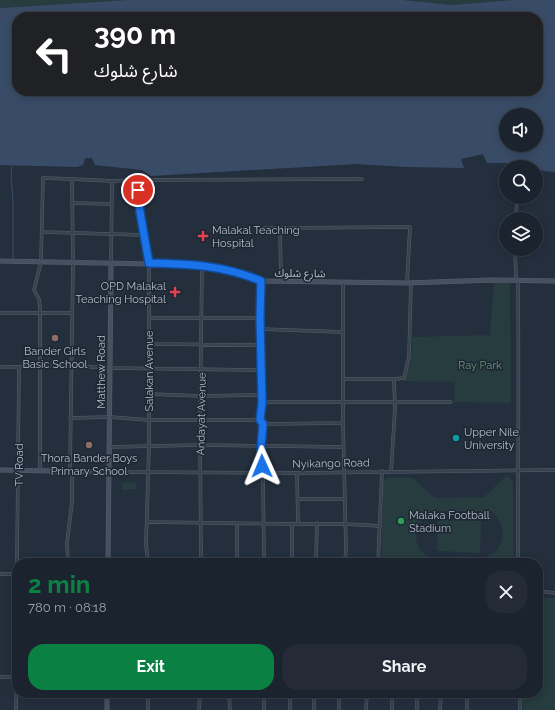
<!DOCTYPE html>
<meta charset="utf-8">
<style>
:root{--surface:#1b232e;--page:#242b36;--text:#f1f3f6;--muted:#a0a4aa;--line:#39404a;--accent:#0b8043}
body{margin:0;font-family:Raleway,"Noto Sans Arabic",sans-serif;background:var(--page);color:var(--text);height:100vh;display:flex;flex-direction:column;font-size:15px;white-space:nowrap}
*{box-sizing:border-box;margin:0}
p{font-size:13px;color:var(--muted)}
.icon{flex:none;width:22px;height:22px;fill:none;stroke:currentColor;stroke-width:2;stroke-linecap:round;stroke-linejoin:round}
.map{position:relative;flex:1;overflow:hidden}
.sheet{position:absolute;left:12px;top:558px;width:531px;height:140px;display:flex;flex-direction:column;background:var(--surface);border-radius:16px;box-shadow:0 2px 10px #0003,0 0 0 1px var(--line)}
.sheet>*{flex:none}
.guide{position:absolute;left:12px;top:12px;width:531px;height:84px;border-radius:16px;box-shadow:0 2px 10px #0003,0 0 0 1px var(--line);background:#202124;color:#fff;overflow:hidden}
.fabs{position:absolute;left:499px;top:108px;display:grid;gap:8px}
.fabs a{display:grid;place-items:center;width:44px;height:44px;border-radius:50%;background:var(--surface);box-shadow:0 2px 10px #0003,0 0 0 1px var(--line);font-size:20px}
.pin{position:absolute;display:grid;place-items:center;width:34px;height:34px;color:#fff;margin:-17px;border:2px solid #fff;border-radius:50%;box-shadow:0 1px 4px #0007}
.me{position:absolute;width:44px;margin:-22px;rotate:359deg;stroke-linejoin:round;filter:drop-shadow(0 0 3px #0008)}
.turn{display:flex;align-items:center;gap:14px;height:84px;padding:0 16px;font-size:18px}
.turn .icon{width:52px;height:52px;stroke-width:2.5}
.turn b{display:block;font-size:28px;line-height:34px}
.round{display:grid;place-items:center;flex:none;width:42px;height:42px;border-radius:16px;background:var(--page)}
.head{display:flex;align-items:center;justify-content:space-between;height:68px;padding:0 16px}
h1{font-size:24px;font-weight:700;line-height:30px;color:var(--accent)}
.primary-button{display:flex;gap:8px;margin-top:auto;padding:8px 16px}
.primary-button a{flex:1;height:46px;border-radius:16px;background:var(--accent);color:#fff;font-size:16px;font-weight:700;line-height:46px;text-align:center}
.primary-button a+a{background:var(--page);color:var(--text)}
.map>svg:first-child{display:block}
.green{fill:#263c3f;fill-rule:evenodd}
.water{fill:#394c67;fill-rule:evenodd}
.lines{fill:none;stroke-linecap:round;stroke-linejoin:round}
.stream{stroke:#394c67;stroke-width:1}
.street-casing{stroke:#565f6c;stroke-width:3.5}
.secondary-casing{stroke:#565f6c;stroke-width:5}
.street{stroke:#38414e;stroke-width:2.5}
.secondary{stroke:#465061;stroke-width:4}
.route-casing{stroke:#114b97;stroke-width:10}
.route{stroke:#1a73e8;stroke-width:7}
.health-dot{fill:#e0444e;stroke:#1d2633;stroke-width:1.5}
.education-dot{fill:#8d6e63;stroke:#1d2633;stroke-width:1.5}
.culture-dot{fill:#0f9aa8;stroke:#1d2633;stroke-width:1.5}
.leisure-dot{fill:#2e9e5b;stroke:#1d2633;stroke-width:1.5}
.labels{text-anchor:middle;stroke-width:3;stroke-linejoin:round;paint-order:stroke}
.poi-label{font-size:11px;fill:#b4bcc9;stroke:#1d2633;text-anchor:start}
.street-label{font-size:11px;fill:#b4bcc9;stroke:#1d2633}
.park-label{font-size:11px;fill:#6b9a76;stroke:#1d2633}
</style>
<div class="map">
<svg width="555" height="710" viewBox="0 0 555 710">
<rect width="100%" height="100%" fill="#242f3e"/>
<path class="green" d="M0,0H127L0,8Z
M403,0H513L451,5Z
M494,282H510L511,403L454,402L455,382L404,381L411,362L412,337L490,335Z
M508,476L513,482L514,563H381L383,482L388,477L413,478L435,498L484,497L505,477ZM490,511C502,517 506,535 499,547C497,551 491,554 487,557C475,558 435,561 426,555C408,544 416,513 437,511Z
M136,482V489L122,490V483Z
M438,520L481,521L480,553L437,551Z
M538,597L555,598V710H523L522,693H538Z"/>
<path class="water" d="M128,0H403L451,5L513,0H555V172L536,170V167H521L513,163H487L483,154L461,159L464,168L407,167L356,164L151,176L142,170L95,165L92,158H85L83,165L77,167L0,165V8ZM17,17H538V91H17ZM506,115H536V145H506Z"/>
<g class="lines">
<path class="stream" d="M12,166L11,178L13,201V258"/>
<defs>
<path id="street" d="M137,180L140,212L149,263V446L146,544L148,563
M72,203L111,204
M516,219L517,197
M263,228H280L281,281
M280,228L410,227L407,283
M42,232L144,235
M515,249L516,278L518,281C519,375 518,469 518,563
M111,263L112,181
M261,281L260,318L262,403L261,420L263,424L261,447L263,478L264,563
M343,283V423L346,549L345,563
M0,313H72
M150,318H260
M260,329L342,332
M149,344L260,345
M0,367L72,366L110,368L261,370
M343,379H394
M149,394L201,396L261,395
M262,403L270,402H451
M70,418L110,417L149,420H261
M263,424L343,423
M110,447L200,445L344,447
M40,470V308L39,299L34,290L41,262L43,178L72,179
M70,471L73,262L72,179L112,181L137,180L362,179
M109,472L297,473L555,470
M391,472L395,409L394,379L404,378L409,357L411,283
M297,473L298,524
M298,499H345
M148,522L298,524H346L380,526
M17,563L19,367
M68,563L67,543L72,502V472
M201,563L200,420L202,265
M237,563V524
M292,563V524
M316,563L317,523
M378,563L382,471
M0,574H17
M538,591L555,593
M0,677H17
M229,693L230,710
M314,693V710
M339,693V710
M417,693V710
M467,693V710
M520,693V710
M16,710L17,659
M148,710V693
M199,710L200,693
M264,710V693
M290,710V693
M366,710L367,693
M392,710V693
M440,710L441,693"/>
<path id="secondary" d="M0,261L202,265L230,270L261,281L407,283L492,280L555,281
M0,470L109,472
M108,563L111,263
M107,693V710"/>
</defs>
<use href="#street" class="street-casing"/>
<use href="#secondary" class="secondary-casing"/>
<use href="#street" class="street"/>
<use href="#secondary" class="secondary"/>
</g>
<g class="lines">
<defs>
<path id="route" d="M138,190L140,212L149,263C189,264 223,265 261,281L260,318L262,403L260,420L263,424L261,447L262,466"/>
</defs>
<use href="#route" class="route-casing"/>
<use href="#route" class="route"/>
</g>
<g class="health-dot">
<path d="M201 230h4v4h4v4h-4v4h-4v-4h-4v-4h4z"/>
<path d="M173 286h4v4h4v4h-4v4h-4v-4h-4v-4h4z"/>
</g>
<g class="education-dot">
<circle cx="55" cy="338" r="4"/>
<circle cx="89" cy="445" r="4"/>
</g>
<circle class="culture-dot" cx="456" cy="438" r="4"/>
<circle class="leisure-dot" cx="401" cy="521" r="4"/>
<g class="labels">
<g class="poi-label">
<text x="212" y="234">Malakal Teaching<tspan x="212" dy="13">Hospital</tspan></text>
<text x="166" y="290" text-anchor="end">OPD Malakal<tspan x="166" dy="13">Teaching Hospital</tspan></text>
<text x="55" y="355" text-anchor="middle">Bander Girls<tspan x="55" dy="13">Basic School</tspan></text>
<text x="464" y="436">Upper Nile<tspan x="464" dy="13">University</tspan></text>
<text x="89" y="462" text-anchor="middle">Thora Bander Boys<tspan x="89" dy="13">Primary School</tspan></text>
<text x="409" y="519">Malaka Football<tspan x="409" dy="13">Stadium</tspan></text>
</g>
<g class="street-label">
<text transform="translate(300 273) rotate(1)" y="4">شارع شلوك</text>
<text transform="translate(149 371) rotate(-90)" y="4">Salakan Avenue</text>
<text transform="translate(101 372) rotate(-90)" y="4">Matthew Road</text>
<text transform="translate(201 414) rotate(-89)" y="4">Andayat Avenue</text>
<text transform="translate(331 463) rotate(-1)" y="4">Nyikango Road</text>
<text transform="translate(19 465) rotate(-90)" y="4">TV Road</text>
</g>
<g class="park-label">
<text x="480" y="369">Ray Park</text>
</g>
</g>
</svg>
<div class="fabs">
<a><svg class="icon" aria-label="sound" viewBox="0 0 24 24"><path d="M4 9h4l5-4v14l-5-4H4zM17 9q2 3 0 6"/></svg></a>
<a><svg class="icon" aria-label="search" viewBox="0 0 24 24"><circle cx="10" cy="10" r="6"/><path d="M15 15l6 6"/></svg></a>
<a><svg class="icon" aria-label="layers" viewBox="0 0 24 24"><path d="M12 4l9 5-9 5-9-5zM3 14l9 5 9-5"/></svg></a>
</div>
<div class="pin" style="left:138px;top:190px;background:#d93025"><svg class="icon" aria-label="arrive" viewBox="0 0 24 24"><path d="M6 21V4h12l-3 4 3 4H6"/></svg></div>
<svg class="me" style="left:262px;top:466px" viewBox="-20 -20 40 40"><path d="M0-17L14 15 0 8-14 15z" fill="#1a73e8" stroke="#fff" stroke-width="4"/></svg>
<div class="guide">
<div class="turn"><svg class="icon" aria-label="left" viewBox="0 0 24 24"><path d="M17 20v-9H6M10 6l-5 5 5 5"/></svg><div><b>390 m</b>شارع شلوك</div></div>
</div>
<section class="sheet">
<div class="head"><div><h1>2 min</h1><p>780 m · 08:18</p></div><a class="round"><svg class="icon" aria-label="close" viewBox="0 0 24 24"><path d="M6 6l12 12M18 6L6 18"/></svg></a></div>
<div class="primary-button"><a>Exit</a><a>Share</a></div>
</section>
</div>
